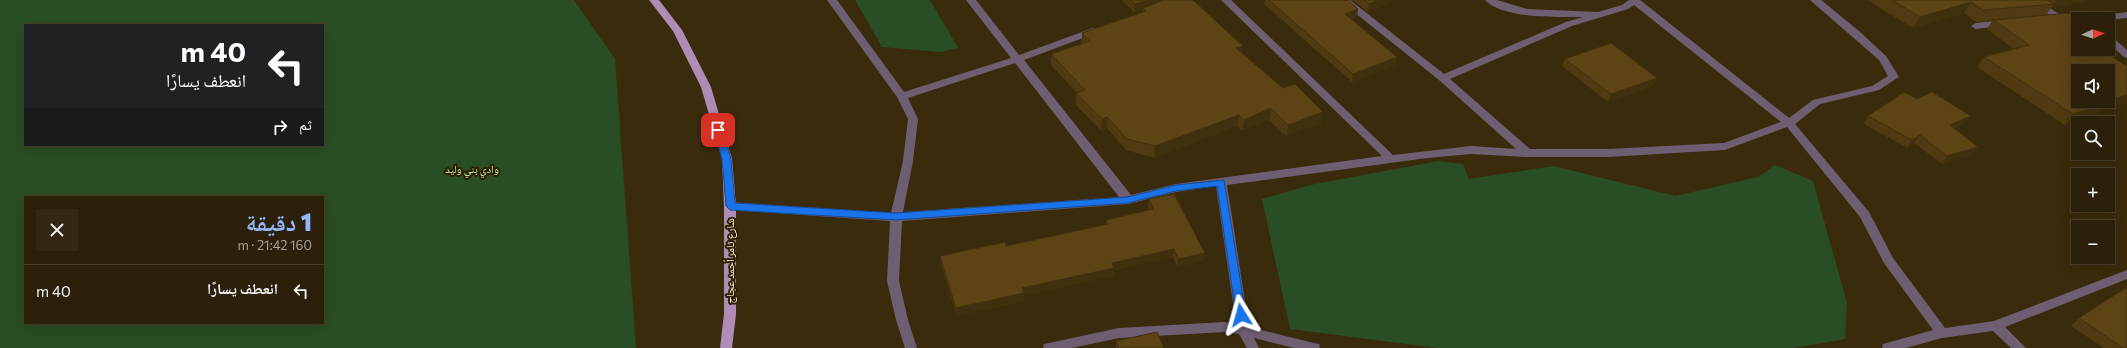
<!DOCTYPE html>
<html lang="ar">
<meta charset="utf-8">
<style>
:root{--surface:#2c200a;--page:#342813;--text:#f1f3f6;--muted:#a6a39c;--line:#483e2b;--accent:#91b8fd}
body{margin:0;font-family:Commissioner,"Noto Naskh Arabic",sans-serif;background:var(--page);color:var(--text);direction:rtl;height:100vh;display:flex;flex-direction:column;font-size:15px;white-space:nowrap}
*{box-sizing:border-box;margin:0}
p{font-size:13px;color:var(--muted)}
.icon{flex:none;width:22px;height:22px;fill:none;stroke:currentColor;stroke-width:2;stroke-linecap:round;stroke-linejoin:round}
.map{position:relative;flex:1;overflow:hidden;direction:ltr}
.panel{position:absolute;left:24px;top:196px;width:300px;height:128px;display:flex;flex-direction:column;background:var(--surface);border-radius:0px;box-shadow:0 4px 16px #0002,0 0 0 1px var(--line);direction:rtl}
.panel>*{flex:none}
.banner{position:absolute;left:24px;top:24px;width:300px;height:122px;border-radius:0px;box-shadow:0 4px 16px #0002,0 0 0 1px var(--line);direction:rtl;background:#202124;color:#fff;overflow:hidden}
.needle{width:26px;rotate:87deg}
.buttons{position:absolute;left:2071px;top:12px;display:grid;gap:8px}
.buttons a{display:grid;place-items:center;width:44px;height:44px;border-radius:0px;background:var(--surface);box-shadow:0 4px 16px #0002,0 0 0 1px var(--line);font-size:20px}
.pin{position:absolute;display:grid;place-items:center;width:34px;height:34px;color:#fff;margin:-17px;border-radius:8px;box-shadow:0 2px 6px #0006}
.me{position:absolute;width:44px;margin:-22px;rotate:352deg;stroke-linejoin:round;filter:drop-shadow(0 0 3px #0008)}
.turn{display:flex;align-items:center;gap:14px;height:84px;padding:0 12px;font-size:18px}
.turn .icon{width:52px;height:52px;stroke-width:2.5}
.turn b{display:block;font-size:28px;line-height:34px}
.then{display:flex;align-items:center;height:38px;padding:0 12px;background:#0003;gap:8px;font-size:15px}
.round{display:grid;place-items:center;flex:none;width:42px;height:42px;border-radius:0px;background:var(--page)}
.head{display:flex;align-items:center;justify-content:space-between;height:68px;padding:0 12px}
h1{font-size:24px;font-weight:800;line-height:30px;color:var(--accent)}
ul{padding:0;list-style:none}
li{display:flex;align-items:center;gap:12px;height:52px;padding:0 12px;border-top:1px solid var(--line)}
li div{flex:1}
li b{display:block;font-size:15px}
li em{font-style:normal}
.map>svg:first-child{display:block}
.green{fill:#294d24;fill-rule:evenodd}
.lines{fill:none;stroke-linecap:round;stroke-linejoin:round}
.minor{fill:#6f5e72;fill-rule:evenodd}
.primary{fill:#af8cb5;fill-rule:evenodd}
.wall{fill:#4f3a11}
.shaded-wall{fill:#40300e}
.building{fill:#5c4414;stroke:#40300e}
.route{fill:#1a73e8;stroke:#114b97}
.labels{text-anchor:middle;stroke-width:4;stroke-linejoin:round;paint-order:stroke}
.park-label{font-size:11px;fill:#b4f5ab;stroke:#302103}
.street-label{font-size:11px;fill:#fff2db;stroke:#302103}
</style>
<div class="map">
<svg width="2127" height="348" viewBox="0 0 2127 348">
<rect width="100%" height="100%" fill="#3b2b0d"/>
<path class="green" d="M0,0H574L615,59L636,348H0ZM25,25H323V145H25ZM25,197H323V323H25Z
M855,0H930L958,48L941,52L882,47Z
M1438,161L1463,164L1469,179L1554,166L1675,196L1758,177L1775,165L1813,181L1847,303L1845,339L1794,348H1437L1290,329L1262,199L1310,185Z"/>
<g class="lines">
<path class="minor" d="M827,0H837L904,92L1011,58L966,0H976L1019,55L1093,28H1099L1101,30L1099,32L1024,60L1131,195L1176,184L1382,156L1221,0H1231L1393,155L1471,146L1516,149L1439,80L1339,0H1350L1444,74L1566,22L1583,17C1559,17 1502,19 1485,0H1497L1527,9L1598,12L1622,5L1629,0H1640L1789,118L1813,100L1872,86L1888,76L1879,60L1810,0H1821L1859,31L1886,56L1899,77L1879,90L1820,104L1795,124L1869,212L1893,258L1945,328L1994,321L2127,270V279L2005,327L2026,348H2011L1993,331L1942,338L1906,348H1882L1883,344L1933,330L1884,263L1860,217L1787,127L1725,150L1608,157H1527L1471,154L1427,158L1227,185L1249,327L1314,343L1319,344L1320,348H1294L1254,338L1259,348H1247L1239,334L1225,332L1119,338L1072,348H1043L1044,344L1049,343L1119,328L1225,322L1236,324L1216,186L1176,192L1128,204L902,221L899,281L908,320L917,348H905L896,320L887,281L890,221L730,210L724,206L730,202L891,213L903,161L908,119L897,97ZM1634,5L1781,122L1724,143L1608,149H1530L1450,79L1572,26L1628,9ZM1015,63L1119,197L903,212L913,161L918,119L908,98Z
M2024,0H2036L2066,18L2064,20H2058Z
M2127,12V18L2108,20L2091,19L2096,16Z
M2005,20L2008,21L2010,23L2008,25L1976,29L1971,26L1976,23Z
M2108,35L2111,36L2127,50V58L2124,57L2108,43Z"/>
<path class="primary" d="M649,0H659L682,30L711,87L732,159L736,206V314L732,348H720L724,314V206L722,159L701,87L673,31Z"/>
</g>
<path class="wall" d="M1122,0H1193L1242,53L1321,123L1286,136L1269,120L1242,131L1237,126L1154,158L1126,150L1107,128L1101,131L1076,105V93H1077L1051,65V54L1082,43V33L1143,12V9L1134,12Z
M1265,0H1348L1358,9L1357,16L1351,19L1397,57L1395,65L1352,82L1264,4Z
M1352,0H1395L1368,12Z
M1867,0H2083L2082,2L2051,8L2046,15L2078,49L2127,66V103L2100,110L2097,115L2065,125L1977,67L1984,57L2014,49L1987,29L1993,20L1976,22L1964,13L1913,28Z
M1565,59L1653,86L1608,102L1562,66Z
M1917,99L1965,123L1954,129L1972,155L1942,164L1914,143L1907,148L1864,124L1868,116Z
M1149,199L1205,253L1204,261L1177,267L1173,257L1114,270V276L1024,295V301L957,316L941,264L940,256L1006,246L1106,225V220L1149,210L1148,207Z
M2079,318L2127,348H2104L2071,326Z
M1116,341L1164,348H1116Z"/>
<path class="shaded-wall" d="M1149,0H1174L1143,8V9L1134,12L1135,4Z
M1379,0H1395L1368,12L1369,4Z
M2057,0H2083L2082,2L2051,8Z
M1971,2L1964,13L1913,28L1920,17Z
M1358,9L1357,16L1344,21L1345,14Z
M1243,46L1241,57L1236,48Z
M1397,57L1395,65L1352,82L1353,74Z
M1657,78L1653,86L1608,102L1611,94Z
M2127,95V103L2100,110L2097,115L2065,125L2073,114L2101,102L2108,101V100Z
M1271,108L1269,120L1242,131L1244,120Z
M1323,112L1321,123L1286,136L1288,125Z
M1239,115L1237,126L1154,158L1155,146Z
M1971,116L1965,123L1944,133L1950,125Z
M1107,117V128L1101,131L1102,119Z
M1920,135L1914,143L1907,148L1912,140Z
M1978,147L1972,155L1942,164L1947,156Z
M1174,249L1173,257L1114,270V276L1024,295V301L957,316L956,308L1022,288L1112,263Z
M1205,253L1204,261L1177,267L1178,259Z"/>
<path class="building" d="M1130,0H1149L1135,4Z
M1164,0H1193L1243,46L1236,48L1283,88L1295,84L1323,112L1288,125L1271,108L1244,120L1239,115L1155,146L1127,139L1107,117L1102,119L1076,93L1085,90L1051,54L1090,41L1082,33L1146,11L1143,8Z
M1269,0H1348L1358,9L1345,14L1397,57L1353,74Z
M1364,0H1379L1369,4Z
M1892,0H2047L2054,4L1983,10L1971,2L1920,17Z
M2068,13L2078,19V32L2074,33L2078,35V49H2100L2127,66V95L2108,100V71H2078V101H2105L2101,102L2105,105L2073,114L1984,57L2029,45L1994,20Z
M1611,43L1657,78L1611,94L1565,59Z
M1904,92L1917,99L1932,92L1971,116L1950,125L1978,147L1947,156L1920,135L1912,140L1868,116Z
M1174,194L1205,253L1178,259L1174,249L1112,263L1114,268L1022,288L1024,293L956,308L940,256L1005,242L1006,246L1108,224L1106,220L1153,209L1149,199Z
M2127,287V348H2123L2079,318Z
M1157,332L1164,348H1119L1116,341Z"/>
<path class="route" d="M715,128H718L723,130L731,159L735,203L896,213L1128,197L1176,185L1224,180L1246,315L1241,319L1236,315L1217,186L1176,191L1128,203L896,220L730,210L726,206L722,159L714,130Z"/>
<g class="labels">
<g class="park-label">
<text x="472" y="173">وادي بني وليد</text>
</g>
<g class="street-label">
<text transform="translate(730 261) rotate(-90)" y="4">شارع ثامر أحمد عجاج</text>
</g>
</g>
</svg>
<div class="buttons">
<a><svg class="needle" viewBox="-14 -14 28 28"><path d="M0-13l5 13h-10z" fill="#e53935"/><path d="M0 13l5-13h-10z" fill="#a6a39c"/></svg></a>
<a><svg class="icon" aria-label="sound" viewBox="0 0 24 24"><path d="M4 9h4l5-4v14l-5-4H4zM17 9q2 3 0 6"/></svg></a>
<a><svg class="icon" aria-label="search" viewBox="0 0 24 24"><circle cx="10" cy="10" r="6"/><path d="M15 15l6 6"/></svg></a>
<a>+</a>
<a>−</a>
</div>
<div class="pin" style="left:718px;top:130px;background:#d93025"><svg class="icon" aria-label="arrive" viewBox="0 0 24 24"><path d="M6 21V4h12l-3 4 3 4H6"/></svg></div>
<svg class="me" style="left:1241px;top:315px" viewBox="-20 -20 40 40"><path d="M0-17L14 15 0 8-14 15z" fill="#1a73e8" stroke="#fff" stroke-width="4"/></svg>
<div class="banner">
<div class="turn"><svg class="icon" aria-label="left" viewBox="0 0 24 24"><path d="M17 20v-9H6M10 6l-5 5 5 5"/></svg><div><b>40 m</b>انعطف يسارًا</div></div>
<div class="then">ثم<svg class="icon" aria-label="right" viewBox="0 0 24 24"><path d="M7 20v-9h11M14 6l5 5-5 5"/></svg></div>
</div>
<section class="panel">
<div class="head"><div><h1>1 دقيقة</h1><p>160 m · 21:42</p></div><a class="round"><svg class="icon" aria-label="close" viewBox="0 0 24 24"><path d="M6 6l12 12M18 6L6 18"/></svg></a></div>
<ul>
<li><svg class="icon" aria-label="left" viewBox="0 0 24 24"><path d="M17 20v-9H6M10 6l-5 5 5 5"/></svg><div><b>انعطف يسارًا</b></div><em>40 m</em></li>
</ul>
</section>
</div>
